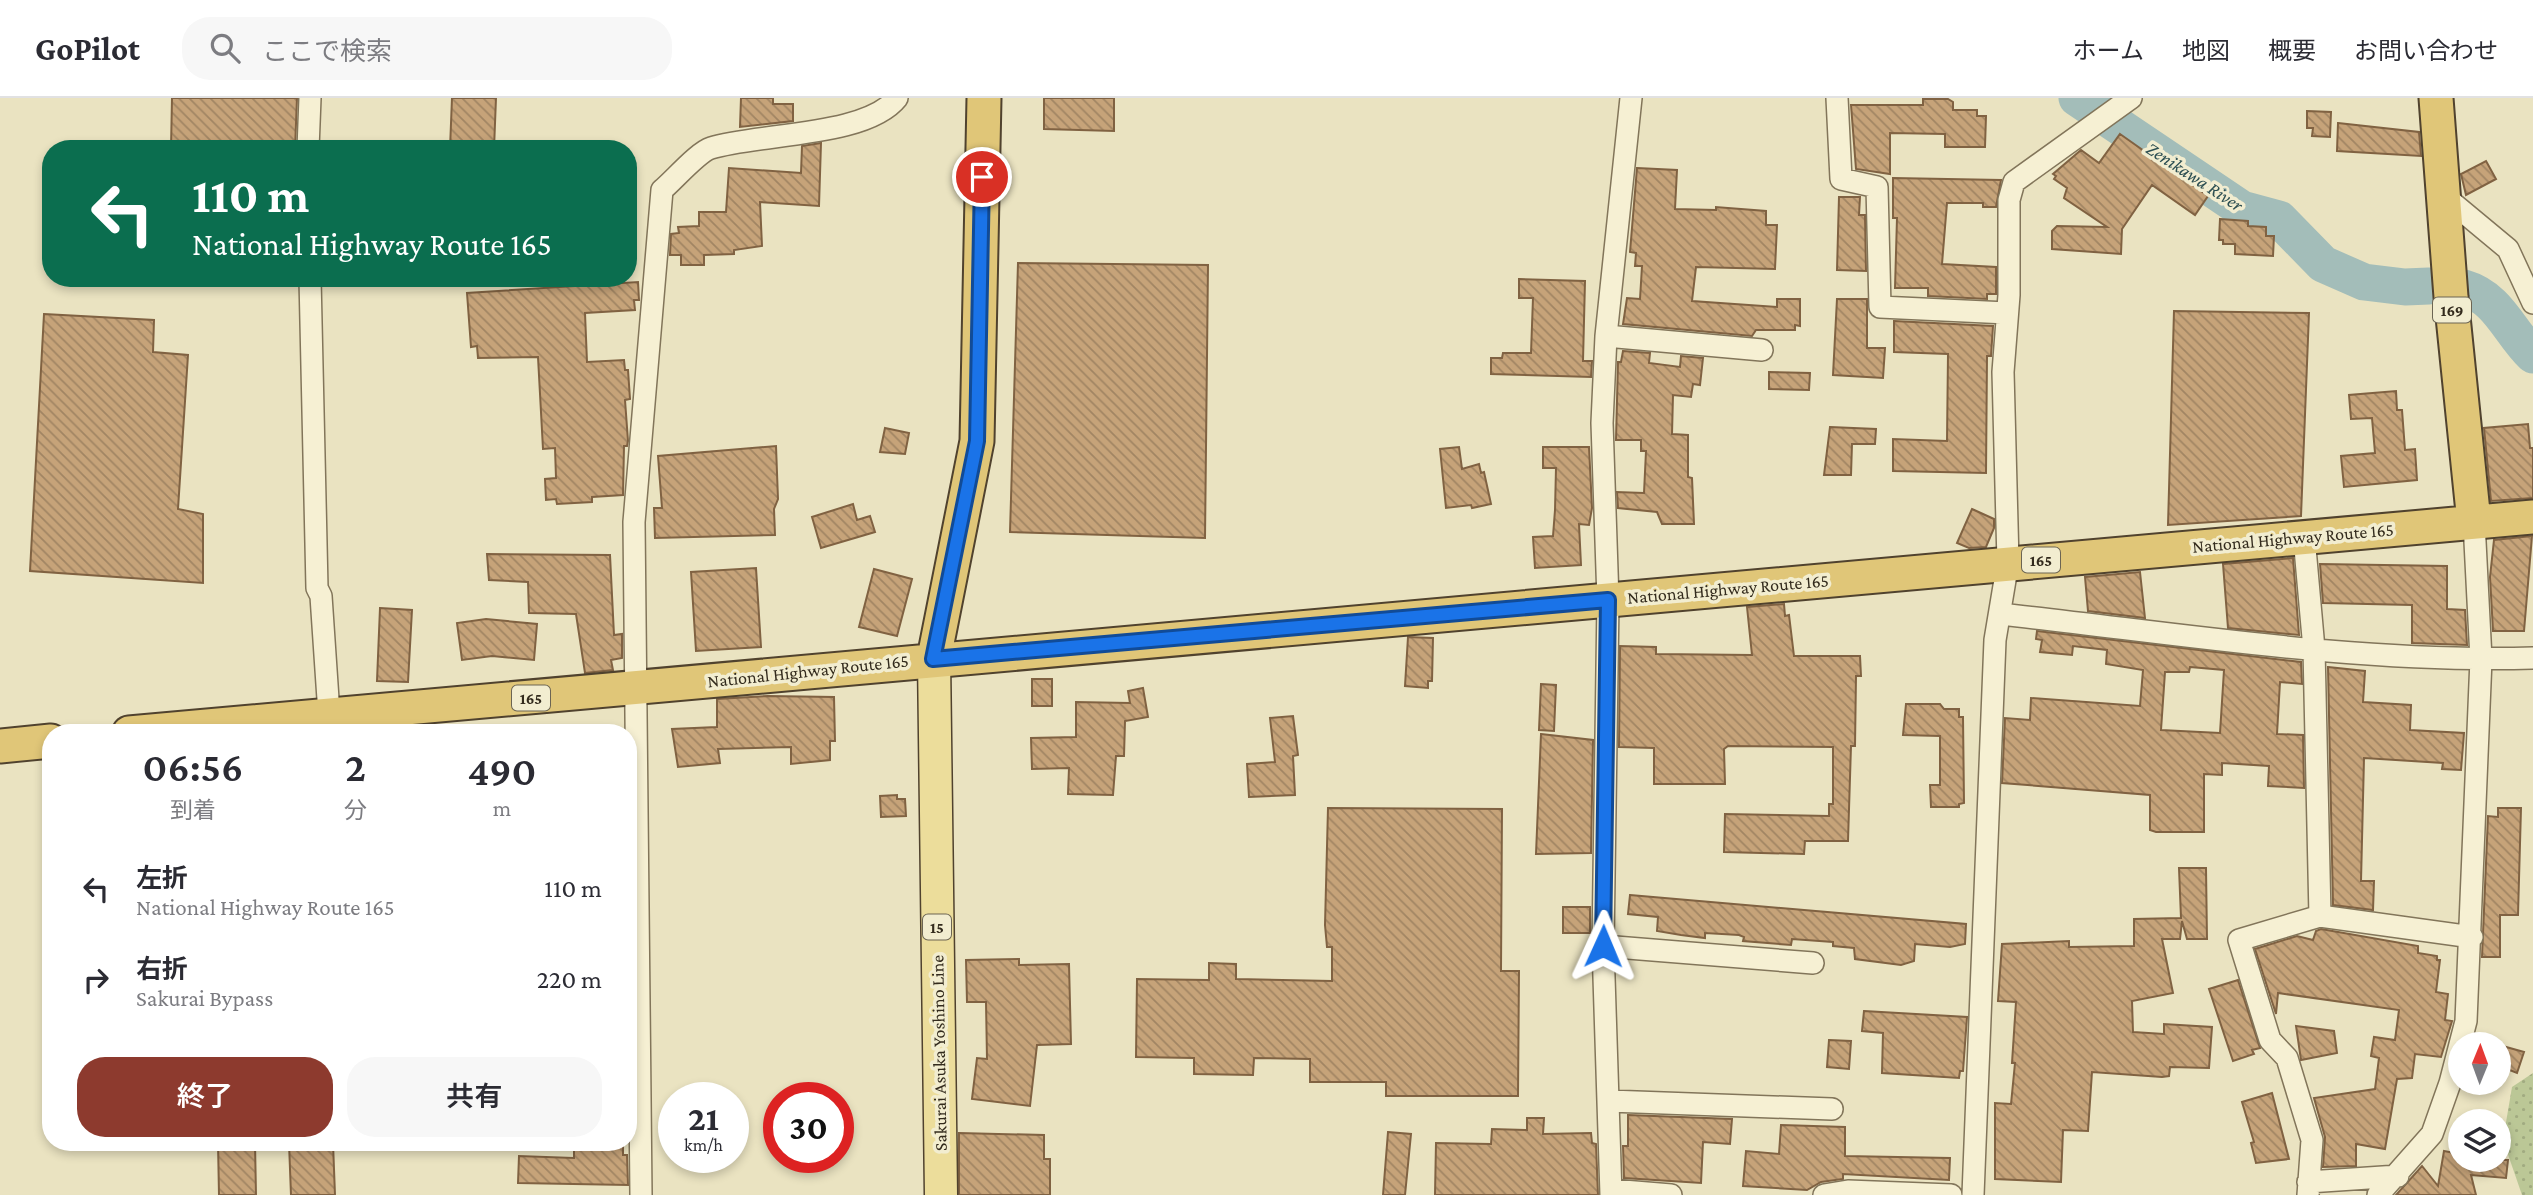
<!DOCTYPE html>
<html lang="ja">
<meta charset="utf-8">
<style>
:root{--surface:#fff;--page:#f7f7f7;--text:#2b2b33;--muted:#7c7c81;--line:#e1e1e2;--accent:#8d3a2e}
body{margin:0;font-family:"Crimson Pro","Noto Sans JP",serif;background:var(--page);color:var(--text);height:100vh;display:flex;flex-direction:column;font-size:26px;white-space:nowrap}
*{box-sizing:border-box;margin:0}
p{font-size:23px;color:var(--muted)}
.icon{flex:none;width:38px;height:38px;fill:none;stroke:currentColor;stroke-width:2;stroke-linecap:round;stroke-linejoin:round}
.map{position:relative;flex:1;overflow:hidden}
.panel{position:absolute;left:42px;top:626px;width:595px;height:427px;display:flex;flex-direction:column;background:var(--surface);border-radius:28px;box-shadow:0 4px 10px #0003}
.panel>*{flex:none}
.top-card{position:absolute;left:42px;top:42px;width:595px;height:147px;border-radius:28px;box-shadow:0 4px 10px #0003;background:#0b6e4f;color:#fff;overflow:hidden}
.needle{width:46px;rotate:1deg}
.controls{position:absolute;left:2448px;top:934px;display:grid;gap:14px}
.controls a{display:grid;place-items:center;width:63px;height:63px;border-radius:50%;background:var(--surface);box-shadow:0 4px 10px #0003;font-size:35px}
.speed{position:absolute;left:658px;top:984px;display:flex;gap:14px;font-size:35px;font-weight:700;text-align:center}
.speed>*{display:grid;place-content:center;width:91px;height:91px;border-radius:50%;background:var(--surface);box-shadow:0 4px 10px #0003;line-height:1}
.speed small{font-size:18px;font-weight:400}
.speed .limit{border:10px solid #d22;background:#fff;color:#111}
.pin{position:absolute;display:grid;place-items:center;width:60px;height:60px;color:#fff;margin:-30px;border:4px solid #fff;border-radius:50%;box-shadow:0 2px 7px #0007}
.me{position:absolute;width:77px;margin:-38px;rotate:1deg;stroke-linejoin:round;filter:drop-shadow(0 0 5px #0008)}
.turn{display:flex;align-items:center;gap:24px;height:147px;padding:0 35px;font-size:32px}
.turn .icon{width:91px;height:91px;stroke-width:2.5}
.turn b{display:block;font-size:49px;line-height:60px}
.eta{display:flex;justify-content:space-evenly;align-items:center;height:119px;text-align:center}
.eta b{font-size:42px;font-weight:600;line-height:49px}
.cta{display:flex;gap:14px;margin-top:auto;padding:14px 35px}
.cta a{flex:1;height:80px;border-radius:28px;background:var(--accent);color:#fff;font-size:28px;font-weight:600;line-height:80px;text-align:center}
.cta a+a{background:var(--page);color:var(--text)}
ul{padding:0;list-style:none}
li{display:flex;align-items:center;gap:21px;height:91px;padding:0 35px}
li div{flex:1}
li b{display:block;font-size:26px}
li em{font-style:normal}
header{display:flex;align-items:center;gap:42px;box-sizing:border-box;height:98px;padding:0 35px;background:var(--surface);border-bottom:2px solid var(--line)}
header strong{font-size:33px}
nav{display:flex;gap:38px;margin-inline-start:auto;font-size:24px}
.search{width:490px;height:63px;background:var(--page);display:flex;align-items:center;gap:18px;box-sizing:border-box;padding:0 24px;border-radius:28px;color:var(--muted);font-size:26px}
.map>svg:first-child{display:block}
.park{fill:url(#park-dots)}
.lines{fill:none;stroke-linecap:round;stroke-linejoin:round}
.river{stroke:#a3bdb9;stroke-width:37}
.building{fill:url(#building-back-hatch);stroke:#806242;stroke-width:2;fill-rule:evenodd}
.minor-casing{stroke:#82755a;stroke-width:24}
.primary-casing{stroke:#50422e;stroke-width:35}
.trunk-casing{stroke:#50422e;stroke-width:37}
.minor{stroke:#f6f0d3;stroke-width:21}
.primary{stroke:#ecdd9b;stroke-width:32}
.trunk{stroke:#e0c678;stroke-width:33}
.route-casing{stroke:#114b97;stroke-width:18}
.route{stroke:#1a73e8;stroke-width:12}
.labels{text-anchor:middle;stroke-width:7;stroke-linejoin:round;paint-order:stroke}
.shield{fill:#f2edd0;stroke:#6c6553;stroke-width:2}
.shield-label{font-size:16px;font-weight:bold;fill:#332b1d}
.street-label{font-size:18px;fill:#332b1d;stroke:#f2edd0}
.water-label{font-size:19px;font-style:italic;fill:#2d4f52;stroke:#f2edd0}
</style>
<header>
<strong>GoPilot</strong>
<div class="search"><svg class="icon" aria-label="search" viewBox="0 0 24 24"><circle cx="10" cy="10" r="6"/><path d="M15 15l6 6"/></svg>ここで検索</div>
<nav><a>ホーム</a><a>地図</a><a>概要</a><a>お問い合わせ</a></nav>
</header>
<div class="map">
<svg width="2533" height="1097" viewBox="0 0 2533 1097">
<defs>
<pattern id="park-dots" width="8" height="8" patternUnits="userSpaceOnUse" patternTransform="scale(1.75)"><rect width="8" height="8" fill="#bbc796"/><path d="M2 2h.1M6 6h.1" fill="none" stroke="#a1ab81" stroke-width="1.8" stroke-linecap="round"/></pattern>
<pattern id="building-back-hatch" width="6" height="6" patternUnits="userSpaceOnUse" patternTransform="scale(1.75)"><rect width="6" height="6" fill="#c6a379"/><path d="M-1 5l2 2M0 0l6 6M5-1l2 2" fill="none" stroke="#a18563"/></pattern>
</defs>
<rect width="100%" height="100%" fill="#eae3c1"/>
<path class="park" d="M2533,975V1097H2522L2503,1042L2512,989Z"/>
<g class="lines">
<path class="river" d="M2077,0L2242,111L2279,121L2323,166L2364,184L2405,189L2429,188
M2464,190C2499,200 2509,234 2533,257"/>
</g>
<path class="building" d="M172,0H297L295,51H171Z
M452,0H496L494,51H450Z
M741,0H773V6H793V23L740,29Z
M1044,0H1114V33L1044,31Z
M1923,1H1948L1953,4V12H1977V18H1986L1985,49H1945V36L1890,35V76L1856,71L1851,7H1923Z
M2307,13L2331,14L2330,39L2312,38L2313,30H2307Z
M2338,25L2419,34L2421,58L2337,53Z
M2120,36L2208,98L2195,117L2152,87L2122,131L2121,156L2052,151V133L2057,128L2107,129L2064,100L2067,90L2054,81L2056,78L2053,76L2081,52L2099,65Z
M821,45L819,108L760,104L762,148L734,152V156L704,157V167H681V157H670L671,136L679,135L678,129L699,128V114H726L729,70L801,75L802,48Z
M2486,63L2496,81L2466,97L2461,76Z
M1637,70L1677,72L1675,111L1716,112V109L1766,113V127H1777L1775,171L1696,169L1692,203L1777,209V201H1800V228L1795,227V232H1756L1752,238L1623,226L1627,200L1640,201L1642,168H1635L1636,155L1630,154Z
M1893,80L2001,82L1996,109H1983V105H1947L1942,166L1996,169V196H1987V201L1928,198V190H1895L1897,120H1893Z
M1839,99H1860L1859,117H1865L1866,173L1837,172Z
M2220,121L2248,123V128L2266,129V138H2274L2273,158L2235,156V146H2223V142H2219Z
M1018,165L1208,167L1205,440L1010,434Z
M1519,181L1585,183L1583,263H1592L1591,279L1491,276V260H1502L1503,255H1531L1533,200H1519Z
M638,184L639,202H634L635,212L585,215L587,264L624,262L625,272H628L630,301L625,302L628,343L627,348H624L623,397L592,399V404L557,406L556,401L546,402L545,381L556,380L555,350L543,351L538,259L478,260L477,248L471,249L467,195Z
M1837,201H1867V250H1885L1883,280L1833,277Z
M2174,213L2309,215L2301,418L2168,427Z
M44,216L154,222L153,254L188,257L178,411L203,416V485L30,473Z
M1894,223L1993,228L1991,258H1987L1986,375L1893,373V341L1947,343L1948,256L1894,254Z
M1623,253L1650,255L1649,265L1680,269L1681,258L1703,260L1700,287L1693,286L1691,299L1673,297L1672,336L1688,337V379L1692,380L1694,426H1662L1657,414L1618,410L1617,394L1644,395L1646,353H1641V342H1616L1618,264H1621Z
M1769,274L1810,275L1809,292L1769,291Z
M2396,293L2397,312H2402L2405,352L2415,351L2417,382L2344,389L2341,358L2375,355L2372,320L2351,321L2349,297Z
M2528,326L2530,350H2533V400L2491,403L2484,330Z
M1830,329L1876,331L1875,346H1852L1851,377H1824Z
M885,330L909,335L905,356L880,354Z
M776,348L778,401L774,411L775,437L655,440L654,410H662L658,358Z
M1459,349L1462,371L1479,366L1481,375L1484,374L1491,406L1472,410L1471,407L1446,410L1440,351Z
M1543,349H1589L1592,410L1589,427L1579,426L1581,467L1535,470L1533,439L1553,438L1555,412L1556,370H1543Z
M853,406L857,422L870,418L875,434L821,450L812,419Z
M1972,411L1994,421V430L1986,449L1969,450L1957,445Z
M2532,438L2524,533H2493L2490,479L2494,442Z
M487,456L610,457L614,537L622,536V560L611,562L613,572L585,575L576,516L529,515L528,484L489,482Z
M2293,460L2299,537L2228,530L2223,466Z
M2320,466L2447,468V511L2465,512L2467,547L2412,545V507L2323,505Z
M756,470L761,549L696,553L691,474Z
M874,471L912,481L897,538L859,529Z
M2140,474L2145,520L2088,513L2085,479Z
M1784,506L1785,518L1789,517L1794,558H1860L1861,578H1856L1855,648H1851L1848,743H1805L1804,756L1724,754L1725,716L1829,718V706H1833V649L1728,648L1724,651L1725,686H1654V650L1619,649L1620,548L1656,549V556L1752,557L1747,509Z
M380,510L412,512L408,584L377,583Z
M486,521L537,526L534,562L492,558L462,562L457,525Z
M2037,533L2301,564L2302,586L2280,584L2277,636L2303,637L2304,690L2268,688L2269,668L2222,665V677L2204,676V734H2156L2150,732V697L2002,685L2005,620L2030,622L2031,600L2140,608L2143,572L2106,566L2107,552L2073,548L2072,557L2040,554L2042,542L2036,541ZM2190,569L2224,572L2220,635L2161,632L2165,574H2189Z
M1408,539L1433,540L1432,583H1428V590L1405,588Z
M2328,569L2365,573L2363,604L2411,607L2410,632L2464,635L2461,672L2442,671L2443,665L2364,660L2361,783H2374L2373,812L2333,807Z
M1032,581H1052V608H1032Z
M1541,586L1556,587L1554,633L1539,632Z
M1143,590L1148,619L1125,623L1124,658H1116L1113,697L1068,696L1069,670L1032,671L1031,640L1076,639V604L1130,605L1128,593Z
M768,598L834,599L835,643H830V662L791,666V649L718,651L720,665L678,669L672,631L717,629V601Z
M1906,606H1940L1944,611H1959V619H1963L1964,705L1959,706V709H1931L1930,687H1940V638L1903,637Z
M1293,618L1298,657L1293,658L1295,697L1249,699L1247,666L1275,664L1270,620Z
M1541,636L1593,642L1591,755L1536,756Z
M897,697V701H905L906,718L881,719L880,698Z
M1328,710L1502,711L1501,873H1519L1518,998H1386V984H1310V961L1254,960L1253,977L1194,976V960L1136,959L1137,881L1209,882V865L1236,866V881L1332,883V849H1327L1325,827Z
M2498,710H2521L2518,817H2500V859H2482L2488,718L2498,719Z
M2179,770H2206L2207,841H2187L2182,823L2180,841H2162L2173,895L2132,903L2133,934L2164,936V926L2212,929L2209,970L2170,969L2169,978L2162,979L2092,974L2088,1033L2063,1032L2061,1084L1995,1081V1005L2011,1006L2015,965H2012L2016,904L1998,903L2002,846L2069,843V849L2134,848V821L2181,820Z
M1630,797L1966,826L1965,846L1950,849L1915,846L1914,863L1901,867L1855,861L1854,850L1833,848V844L1792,841L1791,847L1743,843L1744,839L1739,837L1705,835V840L1681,837L1657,833L1658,819L1628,816Z
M1563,809H1590V835H1563Z
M2321,831L2418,848V855L2437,858V862H2440L2436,894L2448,896L2445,922L2452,923L2441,959L2415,956L2412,980L2397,981L2385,1051L2356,1046V1068L2323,1069L2325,1039L2314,1000L2375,991L2379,960L2371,958L2374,939L2395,942L2399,912L2278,895L2276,916L2255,851L2297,838L2313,842L2316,833Z
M1019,861V867L1069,866L1071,946L1037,947L1030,1008L972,1001L977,960L987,961L986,904H967L966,862Z
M2238,882L2260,950L2252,952L2254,956L2233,963L2209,891Z
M1864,913L1967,919L1963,973H1960L1959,980L1882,975L1883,935L1862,933Z
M2296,928L2334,933L2337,955L2301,962Z
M1829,942L1851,943L1849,971L1827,969Z
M2499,947L2524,954L2517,975L2502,969Z
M2272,995L2289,1061L2256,1065L2251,1045L2254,1044L2242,1004Z
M1628,1017L1732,1021L1730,1046L1703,1044L1701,1085L1624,1080L1623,1048H1628Z
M1527,1020H1544L1543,1036L1591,1035L1592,1045L1596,1046L1598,1097H1435L1436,1045L1491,1046L1492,1031L1527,1032Z
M1781,1027L1845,1029V1058L1950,1060L1949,1082L1843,1076V1081L1821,1084L1807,1092L1743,1088L1746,1053L1779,1056Z
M1388,1034L1411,1036L1405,1097H1383Z
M959,1035L1044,1037V1061H1050V1097H959Z
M218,1045H255L256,1097H219Z
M289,1045H333L335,1097H291Z
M574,1045H623V1057H627L628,1087L518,1085L519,1058L574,1060Z
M2444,1053L2460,1056V1062H2508L2506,1080L2471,1077L2476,1097H2396L2422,1068L2438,1088Z"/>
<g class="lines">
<defs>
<path id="minor" d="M1837,0L1841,81L1877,89L1880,209L2007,215
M308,51L310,0
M2443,97L2508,151L2533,205
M310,180L317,490L321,498L329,616
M1606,238L1762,252
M2304,439L2314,551L2320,818
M2000,516C2176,535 2355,565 2533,560
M1603,848L1813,865
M1609,1003L1832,1011
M2308,1084L2398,1078
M1611,1092L1671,1097
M641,1097L634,424L662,92C674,82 698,54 711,50C759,35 866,39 897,0
M1611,1097L1603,848L1608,502L1602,325L1606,238L1631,0
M1824,1097L1848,1093L1951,1097
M1973,1097L1995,542L2008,464L2003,274L2009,197V102L2014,84L2131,0
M2308,1097L2312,1042L2287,960L2270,942L2239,842L2320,818L2472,839
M2378,1097L2432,1036L2450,985L2466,923L2481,561L2474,424"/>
<path id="primary" d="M934,560L941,1097"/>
<path id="trunk" d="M2436,0L2451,199L2474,424
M934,560L977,343L984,0
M129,635L2533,419
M0,648L51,643"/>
</defs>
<use href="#minor" class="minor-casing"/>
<use href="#primary" class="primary-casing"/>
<use href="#trunk" class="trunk-casing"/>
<use href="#minor" class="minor"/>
<use href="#primary" class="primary"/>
<use href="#trunk" class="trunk"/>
</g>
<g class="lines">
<defs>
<path id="route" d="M982,79L977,343L933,561L1608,502L1603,848"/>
</defs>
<use href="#route" class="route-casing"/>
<use href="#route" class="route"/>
</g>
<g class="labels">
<g class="shield">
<rect x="2433" y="199.5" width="38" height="25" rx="5"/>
<rect x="2022" y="449.5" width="38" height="25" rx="5"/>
<rect x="512" y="587.5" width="38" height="25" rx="5"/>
<rect x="923" y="816.5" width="28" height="25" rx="5"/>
</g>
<g class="shield-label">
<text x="2452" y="218">169</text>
<text x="2041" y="468">165</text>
<text x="531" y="606">165</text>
<text x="937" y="835">15</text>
</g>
<g class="street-label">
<text transform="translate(2293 440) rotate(-5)" y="6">National Highway Route 165</text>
<text transform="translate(1728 491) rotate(-5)" y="6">National Highway Route 165</text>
<text transform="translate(808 573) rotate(-6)" y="6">National Highway Route 165</text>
<text transform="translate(939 955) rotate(-91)" y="6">Sakurai Asuka Yoshino Line</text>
</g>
<g class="water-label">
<text transform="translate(2195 78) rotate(33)" y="7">Zenikawa River</text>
</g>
</g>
</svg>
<div class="controls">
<a><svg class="needle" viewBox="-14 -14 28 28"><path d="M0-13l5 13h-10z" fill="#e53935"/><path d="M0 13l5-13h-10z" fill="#7c7c81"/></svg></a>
<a><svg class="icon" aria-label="layers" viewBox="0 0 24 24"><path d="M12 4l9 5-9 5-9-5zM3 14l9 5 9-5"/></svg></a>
</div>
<div class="speed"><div>21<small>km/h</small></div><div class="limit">30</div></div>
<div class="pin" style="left:982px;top:79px;background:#d93025"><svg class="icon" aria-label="arrive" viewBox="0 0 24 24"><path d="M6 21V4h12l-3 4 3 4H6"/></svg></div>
<svg class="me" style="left:1603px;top:848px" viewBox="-20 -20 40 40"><path d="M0-17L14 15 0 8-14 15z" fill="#1a73e8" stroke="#fff" stroke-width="4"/></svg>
<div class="top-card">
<div class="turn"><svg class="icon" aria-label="left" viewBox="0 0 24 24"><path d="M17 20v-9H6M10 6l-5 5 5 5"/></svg><div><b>110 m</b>National Highway Route 165</div></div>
</div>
<section class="panel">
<div class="eta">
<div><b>06:56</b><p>到着</p></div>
<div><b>2</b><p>分</p></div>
<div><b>490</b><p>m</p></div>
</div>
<ul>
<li><svg class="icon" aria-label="left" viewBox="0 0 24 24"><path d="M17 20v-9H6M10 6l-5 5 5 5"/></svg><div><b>左折</b><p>National Highway Route 165</p></div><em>110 m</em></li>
<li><svg class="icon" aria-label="right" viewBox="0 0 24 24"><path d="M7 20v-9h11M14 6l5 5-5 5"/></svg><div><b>右折</b><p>Sakurai Bypass</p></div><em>220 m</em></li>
</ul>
<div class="cta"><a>終了</a><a>共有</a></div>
</section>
</div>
